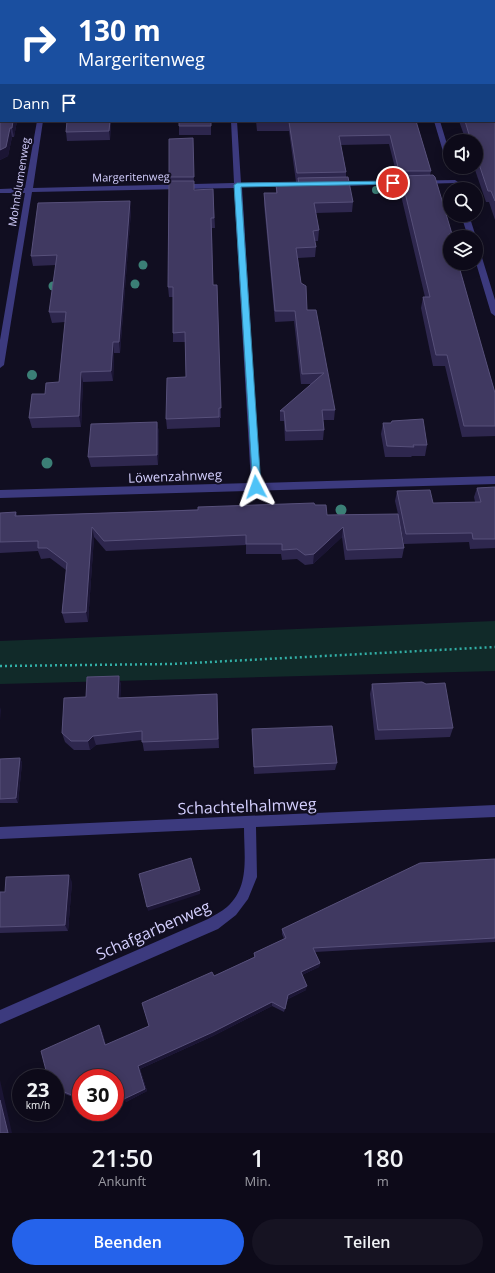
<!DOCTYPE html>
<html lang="de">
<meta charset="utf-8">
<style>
:root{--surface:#0d0a19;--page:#161322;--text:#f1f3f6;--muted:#9a9aa2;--line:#2d2b38;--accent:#2563eb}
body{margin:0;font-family:"Open Sans",sans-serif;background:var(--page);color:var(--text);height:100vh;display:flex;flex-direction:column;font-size:15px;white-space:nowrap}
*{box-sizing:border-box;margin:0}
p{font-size:13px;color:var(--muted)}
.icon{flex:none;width:22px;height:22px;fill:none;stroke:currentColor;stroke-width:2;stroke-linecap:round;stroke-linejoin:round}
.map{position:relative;height:1133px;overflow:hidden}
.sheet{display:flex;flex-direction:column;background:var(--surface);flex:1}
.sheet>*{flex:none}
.banner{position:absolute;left:0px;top:0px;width:495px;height:122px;box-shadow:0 2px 10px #0003,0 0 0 1px var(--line);background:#1a4fa0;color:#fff;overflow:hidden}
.buttons{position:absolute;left:443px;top:134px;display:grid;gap:8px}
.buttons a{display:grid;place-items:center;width:40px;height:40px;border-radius:50%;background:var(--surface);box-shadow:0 2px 10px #0003,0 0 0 1px var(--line);font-size:20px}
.speed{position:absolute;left:12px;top:1069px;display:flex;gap:8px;font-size:20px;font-weight:700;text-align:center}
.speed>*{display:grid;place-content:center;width:52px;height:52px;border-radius:50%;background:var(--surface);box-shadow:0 2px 10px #0003,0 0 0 1px var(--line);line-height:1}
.speed small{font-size:10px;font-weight:400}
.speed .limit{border:6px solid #d22;background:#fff;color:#111}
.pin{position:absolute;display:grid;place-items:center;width:34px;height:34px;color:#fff;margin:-17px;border:2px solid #fff;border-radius:50%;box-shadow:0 1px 4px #0007}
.me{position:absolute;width:44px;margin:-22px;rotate:356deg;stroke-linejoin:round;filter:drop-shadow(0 0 3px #0008)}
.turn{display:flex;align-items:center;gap:14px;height:84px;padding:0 12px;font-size:18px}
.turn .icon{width:52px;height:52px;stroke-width:2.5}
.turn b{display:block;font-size:28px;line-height:34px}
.then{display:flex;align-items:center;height:38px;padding:0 12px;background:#0003;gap:8px;font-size:15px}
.eta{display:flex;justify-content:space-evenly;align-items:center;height:68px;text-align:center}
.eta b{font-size:24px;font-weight:600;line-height:28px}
.action{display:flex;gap:8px;margin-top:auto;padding:8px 12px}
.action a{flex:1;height:46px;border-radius:24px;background:var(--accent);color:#fff;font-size:16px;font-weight:600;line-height:46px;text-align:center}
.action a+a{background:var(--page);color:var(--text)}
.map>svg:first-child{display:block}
.green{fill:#112a29}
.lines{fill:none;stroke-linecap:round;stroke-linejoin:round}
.path-far1{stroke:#32afa6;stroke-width:1.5;stroke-dasharray:1.5 2;stroke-linecap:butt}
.path{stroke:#32afa6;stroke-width:2.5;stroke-dasharray:2 3;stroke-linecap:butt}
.street{fill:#3c3a7e;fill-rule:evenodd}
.tree{fill:#3b7f76}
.wall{fill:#2e274e}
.shaded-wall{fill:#1b1534}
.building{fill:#403961;stroke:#57507a}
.route{fill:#4fc3f7;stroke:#337fa1}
.labels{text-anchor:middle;stroke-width:4;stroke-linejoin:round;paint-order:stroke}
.far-street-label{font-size:11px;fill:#d4cffe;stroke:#110e21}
.street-label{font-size:13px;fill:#d4cffe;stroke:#110e21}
.near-street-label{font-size:16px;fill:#d4cffe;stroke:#110e21}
</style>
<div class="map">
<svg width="495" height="1133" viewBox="0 0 495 1133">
<rect width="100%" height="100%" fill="#110e21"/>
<path class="green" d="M275,0H495V89L494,1Z
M495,621V671L0,684V641Z"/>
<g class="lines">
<path class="path-far1" d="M384,0L386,1"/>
<path class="path" d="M0,666L172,664L495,647"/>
<path class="street" d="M58,0H64L57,1Z
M37,121H43L33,188L234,183L231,121H237L241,183L299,182L303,184L299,186L242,187L260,483L495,476V484L0,498V490L251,483L234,188L32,192L4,365L0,368V340L25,193H0V189L25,188Z
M434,121H440L450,154V167L447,165Z
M455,180L458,182L457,183L335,186L331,184L335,182Z
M461,215H469L476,237H468Z
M476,249L480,251L495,300V316L491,313L476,263Z
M495,805V817L256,827L257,877L248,899L236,915L218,929L0,1024V1010L208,919C214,915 221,912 227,907C250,887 244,856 244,828L0,839V827Z"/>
</g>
<g class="tree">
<circle cx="376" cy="190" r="4"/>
<circle cx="143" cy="265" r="4.5"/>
<circle cx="135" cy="284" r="4.5"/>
<circle cx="53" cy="286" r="4.5"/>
<circle cx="32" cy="375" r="5"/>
<circle cx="47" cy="463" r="5.5"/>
<circle cx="341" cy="510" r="5.5"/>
</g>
<path class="wall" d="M0,0H38V1H1V121H17L14,137H12L8,156L0,160Z
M495,113V220L489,202H486L474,167H476V141H466L459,121H494Z
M67,121H111L110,140L67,141L66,132Z
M211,121V135H179V126Z
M256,121H416L431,171L430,175L452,234L451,237H450L495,393V436L462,437L445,366H433L421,308L423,297H425L399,187L400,180H398L389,144L341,145L346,172V177L353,202L352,212L316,213L319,230L318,241H315L316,247L315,257L298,258L301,283L307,310L335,410L334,420H323L324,430L323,440L285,441L284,421H280V411L312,384H301L294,321L275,322L264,204V193H276V185L297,184L298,182H296L289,131H257Z
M193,138L194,190L213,189L215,228H212L213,285H217L221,418H220V427L167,429L166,419L186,377L185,342H173V297H169L168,287L169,177Z
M131,211L120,353H114L113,381L83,382L81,427L32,428L29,418L45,394L59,382L65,322L52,323L49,312L56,265L33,266L31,256Z
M157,422L159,433L158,465L91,467L88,457Z
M383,423L427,445L425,456H412L411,457H385L381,434Z
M495,487V548L470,549L469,542L404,544L399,518L404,548L402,558L345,560L342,537L313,564L305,565L297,559L282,560L281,554H246V545L106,551L94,537L88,622L65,623L62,613L66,570L50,558L41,559L38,551L0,553V513L16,512L17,516L315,505L327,515L398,514L395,501L397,491L433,503L475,502L474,497L477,488Z
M119,676L121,686L120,698L217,694L219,748L144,751L142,740L96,745L90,750H74L65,742L62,733L86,697Z
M372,684L453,728L450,737L375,740L370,694Z
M252,729L337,763L335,770L254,774Z
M20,758L22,763L18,803H0V759Z
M495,859V942L315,952L320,963L319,967L302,975L306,990L288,999L284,1012L272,1006L213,1036L140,1069L147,1091L126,1102L120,1086L81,1078V1100L65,1094L56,1099L55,1098V1078L101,1028L106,1045L149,1026L214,976L254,957V953L284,939L282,934V929Z
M72,882L68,931L0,933V892H5Z"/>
<path class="shaded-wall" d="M262,0H271V1H261Z
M13,121H17L14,137L12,128Z
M110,121H111L110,140L109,131Z
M10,128L12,137L8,156L0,160V150Z
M130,201L131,211L120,353L119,342Z
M113,342L114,353L113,381L111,371Z
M81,372L83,382L81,427L79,416Z
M157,422L159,433L158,465L157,455Z
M92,527L94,537L88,622L86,612Z
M343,527L342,537L313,564L314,554Z
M119,676L121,686L120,707L118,698Z
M0,707L1,710L0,721Z
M93,736L96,745L90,750L88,741Z
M20,758L22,763L18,803L16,798Z
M69,875L72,882L68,931L65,925Z
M200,890V894L148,911L147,907Z
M320,963L319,967L300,976L301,972Z
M307,986L306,990L288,999L284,1012L288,995Z
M272,1002V1006L213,1036L140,1069L147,1091L126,1102L124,1099L138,1066Z
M99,1025L101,1028L107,1049L105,1045Z
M0,1080L12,1133H8L0,1100Z
M119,1082L121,1085L115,1088V1084Z
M62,1091L65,1094L56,1099L55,1098V1095Z"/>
<path class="building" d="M0,0H38V1H1V121H13L12,128H10L6,147L0,150Z
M71,0H262L261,1H69Z
M494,111L495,113V201L491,191H488L476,155V141H471L465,121H494Z
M67,121H110L109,131L66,132Z
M179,121H211V126H179Z
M257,121H416L431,171H399L390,135L339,136L346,172L297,173L289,122H258Z
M193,138L194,177H169V139Z
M433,175L435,177L452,234H449L450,237V263H458L495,393V426H464L447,355H436L423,297H430L401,176Z
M348,177L353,202L314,203L319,230L313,231L316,247L296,248L301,283L306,286L307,310H316L335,410H322L324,430L286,431L284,411H280L324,373L302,374L295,311H275L264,193H277L276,185L299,184L298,178Z
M169,181H194V190L213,189L214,218H211L213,285H217L221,408H219V417L166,419L167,378L186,377L185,332L173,333V287H168Z
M130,201L119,342H113L111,371L81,372L79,416L29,418L32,394H45L46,383L59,382L66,312H49L57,255L31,256L38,203Z
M423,419L427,445H413L414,447L387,446L383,423H391L392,421Z
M157,422V455L88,457L91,424Z
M495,487V539H473L472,533L406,534L397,491L430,490L433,503L481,502L477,488Z
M314,503L315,505H326L327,515L398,514L404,548L347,550L343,527L314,554L305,555L297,549L282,550V544H246V535L104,541L92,527L86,612L62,613L67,563L47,548H38V541L0,542V513L16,512L15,516L198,510V507Z
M119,676L118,698L217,694L218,739L142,742V731L93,736L88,741H71L62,733L64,698L86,697L87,677Z
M422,682L426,684L445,683L453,728L378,730L372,684Z
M332,726L337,763L254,767L252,729Z
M20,758L16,798L0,799V759Z
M191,858L200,890L147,907L139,874Z
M495,859V938L313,948L320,963L301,972L307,986L288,995L285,1009L272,1002L213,1032L138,1066L145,1089L124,1099L119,1082L115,1084V1078H81V1099L62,1091L55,1095V1078H48L41,1051L99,1025L105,1045L149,1026L142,1003L212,972L214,976L255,957L254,953L286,938L282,929L420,863Z
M69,875L65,925L0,927V892H5L6,877Z
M0,1100L8,1133H0Z"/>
<path class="route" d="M393,181L396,183L395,184L241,187L261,487L256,490L253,489L234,185L237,183Z"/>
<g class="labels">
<g class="far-street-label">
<text transform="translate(131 177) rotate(-1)" y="4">Margeritenweg</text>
<text transform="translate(19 182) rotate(-81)" y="4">Mohnblumenweg</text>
</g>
<g class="street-label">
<text transform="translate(175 476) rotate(-2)" y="5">Löwenzahnweg</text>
</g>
<g class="near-street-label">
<text transform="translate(247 806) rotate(-2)" y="6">Schachtelhalmweg</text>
<text transform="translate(153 930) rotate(-24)" y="6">Schafgarbenweg</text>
</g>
</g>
</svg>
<div class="buttons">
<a><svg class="icon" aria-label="sound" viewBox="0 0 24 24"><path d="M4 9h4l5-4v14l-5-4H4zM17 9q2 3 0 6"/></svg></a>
<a><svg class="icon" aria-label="search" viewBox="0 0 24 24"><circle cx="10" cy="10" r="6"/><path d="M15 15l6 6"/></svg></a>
<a><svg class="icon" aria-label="layers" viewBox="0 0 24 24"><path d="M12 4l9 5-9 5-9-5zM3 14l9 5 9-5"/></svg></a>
</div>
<div class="speed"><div>23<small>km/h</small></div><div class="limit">30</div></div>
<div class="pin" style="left:393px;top:183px;background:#d93025"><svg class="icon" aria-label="arrive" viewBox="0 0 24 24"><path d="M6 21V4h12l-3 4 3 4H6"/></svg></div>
<svg class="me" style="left:256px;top:487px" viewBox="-20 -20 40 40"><path d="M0-17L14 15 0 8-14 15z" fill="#4fc3f7" stroke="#fff" stroke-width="4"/></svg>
<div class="banner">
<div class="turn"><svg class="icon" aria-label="right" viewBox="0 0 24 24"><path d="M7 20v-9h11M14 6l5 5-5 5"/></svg><div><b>130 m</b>Margeritenweg</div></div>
<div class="then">Dann<svg class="icon" aria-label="arrive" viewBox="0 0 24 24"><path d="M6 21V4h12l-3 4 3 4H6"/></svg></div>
</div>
</div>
<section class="sheet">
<div class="eta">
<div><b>21:50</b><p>Ankunft</p></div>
<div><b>1</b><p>Min.</p></div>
<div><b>180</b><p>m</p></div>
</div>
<div class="action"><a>Beenden</a><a>Teilen</a></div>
</section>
